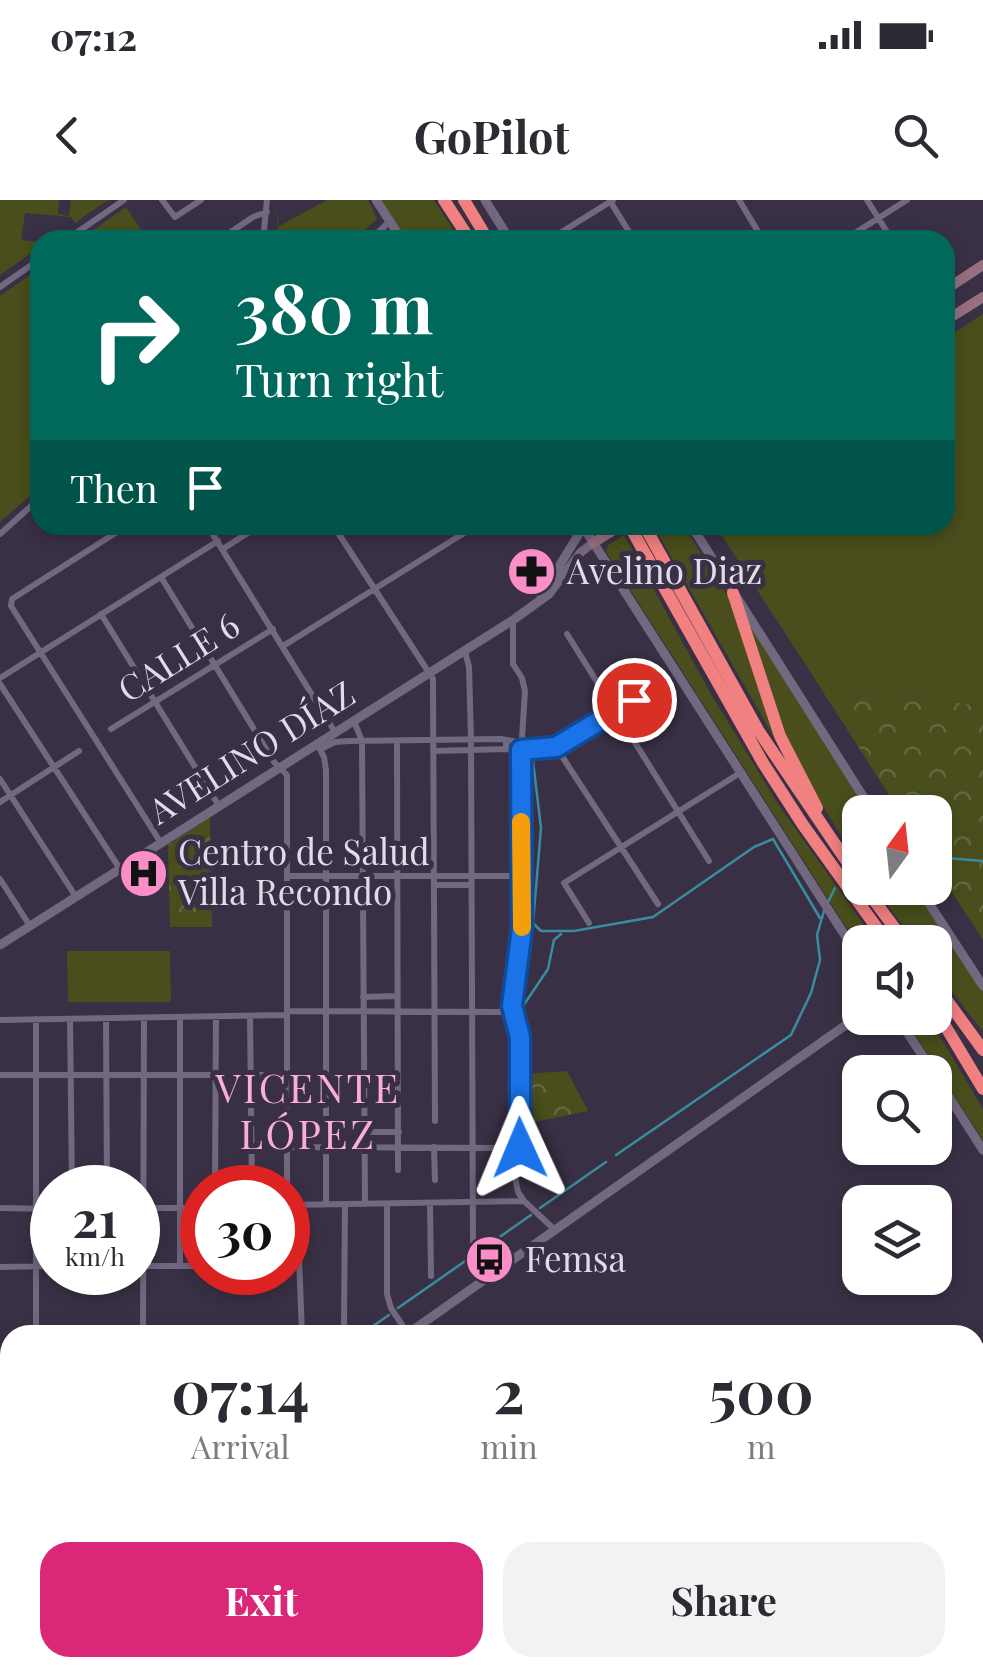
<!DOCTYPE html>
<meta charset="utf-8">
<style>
:root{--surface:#fff;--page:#f2f2f3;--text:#2b2b33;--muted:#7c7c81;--accent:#db2777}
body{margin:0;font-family:"Playfair Display",serif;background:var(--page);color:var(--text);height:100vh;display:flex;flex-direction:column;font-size:38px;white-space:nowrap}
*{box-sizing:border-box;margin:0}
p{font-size:32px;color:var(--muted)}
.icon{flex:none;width:55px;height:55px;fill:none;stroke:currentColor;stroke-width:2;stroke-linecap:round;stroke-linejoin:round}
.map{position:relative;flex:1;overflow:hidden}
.side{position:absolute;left:0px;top:1125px;width:985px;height:352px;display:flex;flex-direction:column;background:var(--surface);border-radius:30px 30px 0 0;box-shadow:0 5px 15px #0003}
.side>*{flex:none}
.guide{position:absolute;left:30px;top:30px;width:925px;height:305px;border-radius:30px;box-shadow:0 5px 15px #0003;background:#00695c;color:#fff;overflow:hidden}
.needle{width:65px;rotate:15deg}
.fabs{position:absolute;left:842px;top:595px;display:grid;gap:20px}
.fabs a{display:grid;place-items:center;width:110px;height:110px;border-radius:20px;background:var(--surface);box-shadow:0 5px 15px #0003;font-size:50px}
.speed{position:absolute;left:30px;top:965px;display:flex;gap:20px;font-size:50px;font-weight:700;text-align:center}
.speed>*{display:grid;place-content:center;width:130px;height:130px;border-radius:50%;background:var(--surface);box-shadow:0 5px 15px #0003;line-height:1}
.speed small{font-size:25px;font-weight:400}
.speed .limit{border:15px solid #d22;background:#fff;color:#111}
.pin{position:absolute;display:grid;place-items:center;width:85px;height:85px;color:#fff;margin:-42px;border:5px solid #fff;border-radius:50%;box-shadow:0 2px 10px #0007}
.me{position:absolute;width:110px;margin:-55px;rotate:359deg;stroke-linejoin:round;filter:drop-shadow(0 0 8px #0008)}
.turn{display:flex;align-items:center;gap:35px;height:210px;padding:0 40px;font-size:45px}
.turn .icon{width:130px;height:130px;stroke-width:2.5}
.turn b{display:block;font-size:70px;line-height:85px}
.then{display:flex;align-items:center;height:95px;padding:0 40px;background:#0003;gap:20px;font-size:38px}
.eta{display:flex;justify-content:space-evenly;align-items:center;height:170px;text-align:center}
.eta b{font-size:60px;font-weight:700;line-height:70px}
.primary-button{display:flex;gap:20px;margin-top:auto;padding:20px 40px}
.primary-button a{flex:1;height:115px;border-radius:30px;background:var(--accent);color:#fff;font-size:40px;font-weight:700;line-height:115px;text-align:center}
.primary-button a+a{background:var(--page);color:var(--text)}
.status{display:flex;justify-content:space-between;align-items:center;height:70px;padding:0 50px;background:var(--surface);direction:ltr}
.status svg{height:28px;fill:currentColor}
header{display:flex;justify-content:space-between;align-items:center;height:130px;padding:0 40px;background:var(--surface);font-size:45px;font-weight:700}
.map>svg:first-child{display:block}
.green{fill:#494e1c}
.park{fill:url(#park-crowns)}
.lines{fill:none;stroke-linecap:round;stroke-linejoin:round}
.stream{stroke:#398d9e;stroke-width:2.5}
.minor{stroke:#726880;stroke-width:6}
.tertiary{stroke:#726880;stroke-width:9}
.secondary{stroke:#986f80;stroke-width:10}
.motorway{stroke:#f18080;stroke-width:12}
.route-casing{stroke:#114b97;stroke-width:25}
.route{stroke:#1a73e8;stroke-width:18}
.slow{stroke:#f59e0b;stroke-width:18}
.labels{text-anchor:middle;stroke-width:10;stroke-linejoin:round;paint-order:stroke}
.poi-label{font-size:35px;fill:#e1dcea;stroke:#393045;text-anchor:start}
.street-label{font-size:35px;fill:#e1dcea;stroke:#393045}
.quarter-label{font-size:40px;letter-spacing:2.5px;fill:#faaed3;stroke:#393045}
</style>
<div class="status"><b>07:12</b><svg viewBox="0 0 49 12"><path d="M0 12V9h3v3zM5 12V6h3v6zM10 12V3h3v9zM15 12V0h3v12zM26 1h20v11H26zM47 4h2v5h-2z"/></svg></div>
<header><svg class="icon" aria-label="back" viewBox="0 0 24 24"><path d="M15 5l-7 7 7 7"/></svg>GoPilot<svg class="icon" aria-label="search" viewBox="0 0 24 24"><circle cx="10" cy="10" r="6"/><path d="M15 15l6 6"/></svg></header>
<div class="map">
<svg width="983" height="1476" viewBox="0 0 983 1476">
<defs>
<pattern id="park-crowns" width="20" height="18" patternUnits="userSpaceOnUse" patternTransform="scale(2.5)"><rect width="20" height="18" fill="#494e1c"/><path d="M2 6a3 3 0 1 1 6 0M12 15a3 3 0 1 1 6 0" fill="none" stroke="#63673d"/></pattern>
</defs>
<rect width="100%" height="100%" fill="#393045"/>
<path class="green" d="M0,0H59L58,14L69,16L71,0H108L50,40L75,23L71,17L25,13L21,40L40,42V47L0,75Z
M275,0L279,26L327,0H368L377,19L355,40H273L278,27Z
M381,0H434L460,40H407Z
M126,7L148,40H79Z
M40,68V287L0,322V96Z
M983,114V506L820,487L715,325H945V139Z
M653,325H683L733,404L781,550Z
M624,335L712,496L780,607L876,742H860V749L606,352L608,345Z
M749,422L870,612H860V666L812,589L786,536Z
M875,688H917L983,790V832L935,770V742H915Z
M67,751H170L171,802H68Z
M904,818H929L983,909V940Z"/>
<path class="park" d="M820,487L983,506V740L935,666V612H900Z
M210,617L212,727H170L168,645Z
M567,871L588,911L534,922L533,909H523L524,874Z"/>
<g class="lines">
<path class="stream" d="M532,553L541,628L533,723L541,731H574L653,717L754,647L773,639L820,718
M935,657L983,661
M827,704L835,688
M523,806L548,769L554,740L561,734
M616,955L791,835L811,793L820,760L817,735L824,711
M540,1008L606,962
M398,1108L531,1015
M360,1135L389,1115
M0,1388L10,1381"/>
<path class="minor" d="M162,0L175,17L201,0
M739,0L763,40
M867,0L892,40
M610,1L634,40
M66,40L124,0
M219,40L253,17L267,12
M263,40L267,0
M370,40L390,21
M549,40L613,0
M844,40L907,0
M0,87L40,59
M128,325L12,399L11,406L161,643
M207,325L335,532
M333,325L433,479L435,921
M0,334L40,298
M223,349L260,325
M161,377L274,562L287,575V988
M101,414L219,606
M513,420V464L522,478L525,491L520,569L521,728L511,806L520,837V948L514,972L518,992L524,1001L555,1030
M567,434L709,661
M283,446L477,325
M465,451L469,467L471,540L473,1044
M0,478L218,341
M0,484L120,669
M354,521L362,541L365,1004
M111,529L273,429
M397,541L398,970
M317,544L324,557L326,570V1004
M556,547L658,704
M321,549L335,542L349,541L501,539L513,541V550L506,549V542
M521,550L556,547L652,490
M433,551L506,549
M0,579L76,697
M0,602L79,551
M288,676H513L523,673
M0,679L30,726
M434,685H470
M589,723L564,683L740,573
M363,797L397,796
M287,811L513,812
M250,816L252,988
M70,819L72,988
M106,819L107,988
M0,820L286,815
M0,875H287
M365,932H399
M287,947L520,948
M434,947L435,980
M215,988L216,817
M345,1004L344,1124L349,1135
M387,1004V1094L391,1108L408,1134
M430,1004L431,1076
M288,1005L524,1001
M0,1008L52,1009
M138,1008H202
M288,1009L298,1032L302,1134
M138,1066H202
M180,1066V817
M0,1067L52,1066
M36,1132L302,1133
M36,1135V819
M143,1135L144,818
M0,1187H10
M6,1239H10
M6,1291H10"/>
<path class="tertiary" d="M376,0L402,40
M485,0L510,40
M582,325L860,759
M691,325L873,612
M541,396L583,327
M919,688L983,786
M0,745L513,420L549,394L581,352L593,343
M898,818L933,872
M935,875L983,950
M406,1135L860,815
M0,1422L10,1415
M970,1476L983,1466"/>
<path class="secondary" d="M945,90L983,65
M945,121L983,97
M583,327L586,325
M593,343L622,325"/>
<path class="motorway" d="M444,0L470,40
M464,0L488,40
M629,325L763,563L803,625L887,742
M644,325L758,530L860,681
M733,393L780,536L817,608
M865,688L905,742
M935,784L983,850
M935,809L983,889"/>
</g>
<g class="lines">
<defs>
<path id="route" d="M520,948V837L512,806L522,728L521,550L556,547L634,500"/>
</defs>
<use href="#route" class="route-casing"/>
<use href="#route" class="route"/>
<path class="slow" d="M521,622L522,727"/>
</g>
<defs>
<symbol id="pharmacy-disc" viewBox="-11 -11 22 22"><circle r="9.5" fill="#fa8fc7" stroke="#393045"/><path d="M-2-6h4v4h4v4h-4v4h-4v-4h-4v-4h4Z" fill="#111"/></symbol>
<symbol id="hospital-disc" viewBox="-11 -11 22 22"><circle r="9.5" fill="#fa8fc7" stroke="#393045"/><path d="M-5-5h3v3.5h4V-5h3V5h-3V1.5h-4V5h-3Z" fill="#111"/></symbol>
<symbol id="bus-disc" viewBox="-11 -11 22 22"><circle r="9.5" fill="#fa8fc7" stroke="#393045"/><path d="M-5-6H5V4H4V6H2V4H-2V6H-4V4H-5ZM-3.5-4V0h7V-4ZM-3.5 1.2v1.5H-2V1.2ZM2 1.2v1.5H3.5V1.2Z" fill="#111"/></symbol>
</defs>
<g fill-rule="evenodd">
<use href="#pharmacy-disc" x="504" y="344" width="55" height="55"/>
<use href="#hospital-disc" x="116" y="646" width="55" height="55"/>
<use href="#bus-disc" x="462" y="1032" width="55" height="55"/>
</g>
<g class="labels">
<g class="poi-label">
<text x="567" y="384">Avelino Diaz</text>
<text x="178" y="665">Centro de Salud<tspan x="178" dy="40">Villa Recondo</tspan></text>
<text x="525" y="1072">Femsa</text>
</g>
<g class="street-label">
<text transform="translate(179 458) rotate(-32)" y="12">CALLE 6</text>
<text transform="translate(252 553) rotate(-32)" y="12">AVELINO DÍAZ</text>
</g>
<g class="quarter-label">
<text x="308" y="903">VICENTE<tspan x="308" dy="46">LÓPEZ</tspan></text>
</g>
</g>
</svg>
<div class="fabs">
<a><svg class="needle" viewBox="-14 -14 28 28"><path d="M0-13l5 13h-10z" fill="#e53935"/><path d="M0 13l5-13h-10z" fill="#7c7c81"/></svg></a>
<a><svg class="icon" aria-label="sound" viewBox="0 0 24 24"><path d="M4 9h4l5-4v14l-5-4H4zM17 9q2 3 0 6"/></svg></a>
<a><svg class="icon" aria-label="search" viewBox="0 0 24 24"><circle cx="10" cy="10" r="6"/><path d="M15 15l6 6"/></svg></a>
<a><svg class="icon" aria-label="layers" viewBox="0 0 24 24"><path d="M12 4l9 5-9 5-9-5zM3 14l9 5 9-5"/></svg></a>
</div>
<div class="speed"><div>21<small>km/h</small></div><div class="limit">30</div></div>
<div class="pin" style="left:634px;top:500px;background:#d93025"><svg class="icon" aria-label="arrive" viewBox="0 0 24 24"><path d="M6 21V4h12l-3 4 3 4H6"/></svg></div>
<svg class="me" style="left:520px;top:948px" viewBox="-20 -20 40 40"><path d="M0-17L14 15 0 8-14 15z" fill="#1a73e8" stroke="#fff" stroke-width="4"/></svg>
<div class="guide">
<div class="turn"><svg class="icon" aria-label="right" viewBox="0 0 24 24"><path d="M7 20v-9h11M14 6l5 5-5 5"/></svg><div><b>380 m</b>Turn right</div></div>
<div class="then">Then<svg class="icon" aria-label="arrive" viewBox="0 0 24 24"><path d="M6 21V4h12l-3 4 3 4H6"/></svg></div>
</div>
<section class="side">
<div class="eta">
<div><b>07:14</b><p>Arrival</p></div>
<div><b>2</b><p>min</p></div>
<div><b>500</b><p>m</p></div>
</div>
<div class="primary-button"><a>Exit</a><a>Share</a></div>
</section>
</div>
